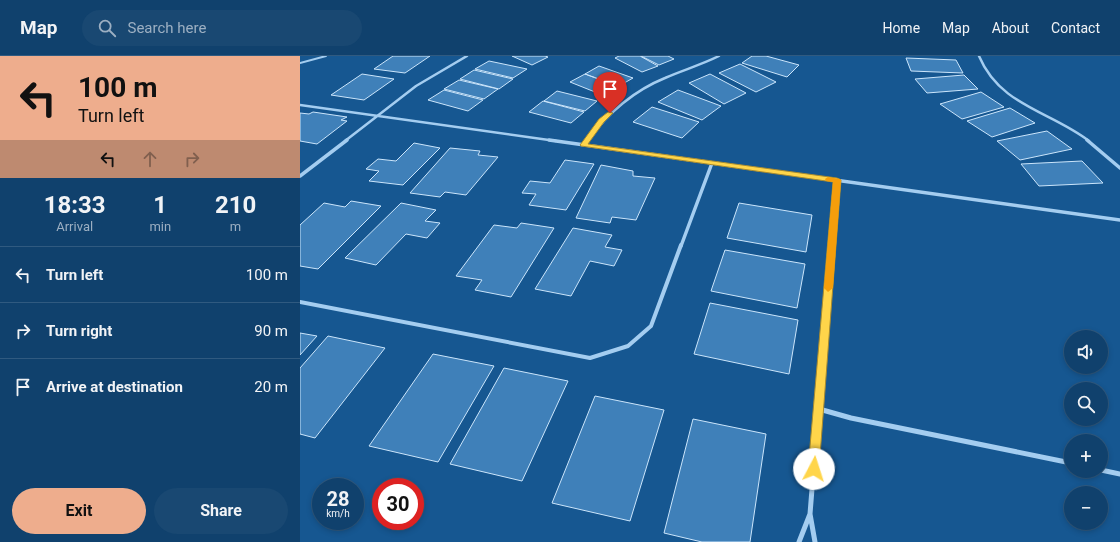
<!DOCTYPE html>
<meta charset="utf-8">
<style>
:root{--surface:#10416d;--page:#194872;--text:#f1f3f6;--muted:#9cafc2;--line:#305a80;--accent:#eead8d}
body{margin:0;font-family:Roboto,sans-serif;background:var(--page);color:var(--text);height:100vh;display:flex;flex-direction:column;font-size:15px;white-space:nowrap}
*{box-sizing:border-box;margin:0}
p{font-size:13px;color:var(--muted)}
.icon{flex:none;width:22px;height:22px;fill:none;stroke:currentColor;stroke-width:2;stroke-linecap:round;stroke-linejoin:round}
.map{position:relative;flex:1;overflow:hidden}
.drawer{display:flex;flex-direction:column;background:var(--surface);width:300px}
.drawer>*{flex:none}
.banner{background:#eead8d;color:#111;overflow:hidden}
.tools{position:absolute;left:764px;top:274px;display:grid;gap:8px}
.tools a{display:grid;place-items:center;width:44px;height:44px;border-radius:50%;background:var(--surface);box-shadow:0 2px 6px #0003,0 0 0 1px var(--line);font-size:20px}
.speed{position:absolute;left:12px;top:422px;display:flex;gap:8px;font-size:20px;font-weight:700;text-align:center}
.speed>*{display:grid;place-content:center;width:52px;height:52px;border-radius:50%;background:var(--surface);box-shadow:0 2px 6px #0003,0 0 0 1px var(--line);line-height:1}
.speed small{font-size:10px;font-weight:400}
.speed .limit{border:6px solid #d22;background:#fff;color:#111}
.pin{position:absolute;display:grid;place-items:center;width:34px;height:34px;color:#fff;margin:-41px -17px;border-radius:50% 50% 50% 0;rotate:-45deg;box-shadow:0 0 4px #0007}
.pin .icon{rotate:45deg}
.me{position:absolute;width:44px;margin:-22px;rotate:5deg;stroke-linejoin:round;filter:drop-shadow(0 0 3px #0008)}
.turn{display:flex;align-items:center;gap:14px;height:84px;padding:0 12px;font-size:18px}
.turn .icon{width:52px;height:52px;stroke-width:2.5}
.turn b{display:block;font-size:28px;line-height:34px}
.lanes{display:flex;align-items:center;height:38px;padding:0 12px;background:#0003;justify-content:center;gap:20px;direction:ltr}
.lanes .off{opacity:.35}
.eta{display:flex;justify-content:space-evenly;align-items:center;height:68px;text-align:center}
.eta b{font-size:24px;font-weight:700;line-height:28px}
.action{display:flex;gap:8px;margin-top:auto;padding:8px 12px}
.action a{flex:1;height:46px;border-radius:24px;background:var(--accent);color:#111;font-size:16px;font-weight:700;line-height:46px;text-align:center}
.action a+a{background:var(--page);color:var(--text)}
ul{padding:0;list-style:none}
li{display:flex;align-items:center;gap:12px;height:56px;padding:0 12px;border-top:1px solid var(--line)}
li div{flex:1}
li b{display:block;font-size:15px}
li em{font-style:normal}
header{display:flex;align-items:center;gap:24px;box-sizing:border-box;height:56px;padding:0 20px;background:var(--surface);border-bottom:1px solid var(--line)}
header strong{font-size:19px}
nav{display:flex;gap:22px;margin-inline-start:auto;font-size:14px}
.search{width:280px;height:36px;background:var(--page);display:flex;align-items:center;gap:10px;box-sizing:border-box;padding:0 14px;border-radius:22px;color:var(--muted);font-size:15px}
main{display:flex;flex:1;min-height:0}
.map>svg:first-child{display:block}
.building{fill:#3f80b9;stroke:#cbe5fb}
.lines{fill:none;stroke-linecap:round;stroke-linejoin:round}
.lane{stroke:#a4cdf0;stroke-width:2}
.street-far3{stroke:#a4cdf0;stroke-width:2.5}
.street-far2{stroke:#a4cdf0;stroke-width:3.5}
.street-far1{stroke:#a4cdf0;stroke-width:4}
.street{stroke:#a4cdf0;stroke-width:5}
.route{fill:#ffd54a;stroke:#a68a30}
.slow{fill:#f59e0b}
</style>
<header>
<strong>Map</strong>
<div class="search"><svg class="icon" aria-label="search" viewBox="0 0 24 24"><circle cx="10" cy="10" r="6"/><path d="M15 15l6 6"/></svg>Search here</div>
<nav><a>Home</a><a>Map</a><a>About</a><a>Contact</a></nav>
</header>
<main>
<section class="drawer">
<div class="banner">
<div class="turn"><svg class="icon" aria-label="left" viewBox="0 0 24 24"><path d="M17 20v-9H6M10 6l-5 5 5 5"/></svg><div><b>100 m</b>Turn left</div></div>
<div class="lanes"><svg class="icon" aria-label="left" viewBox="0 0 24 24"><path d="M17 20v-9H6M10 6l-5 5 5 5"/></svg><svg class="icon off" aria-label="ahead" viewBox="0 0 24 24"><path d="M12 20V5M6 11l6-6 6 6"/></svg><svg class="icon off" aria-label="right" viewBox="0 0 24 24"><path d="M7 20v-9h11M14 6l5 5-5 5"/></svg></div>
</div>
<div class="eta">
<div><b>18:33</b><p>Arrival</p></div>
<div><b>1</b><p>min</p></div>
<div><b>210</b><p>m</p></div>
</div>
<ul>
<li><svg class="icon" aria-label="left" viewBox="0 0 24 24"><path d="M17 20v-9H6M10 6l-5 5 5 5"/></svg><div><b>Turn left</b></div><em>100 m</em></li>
<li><svg class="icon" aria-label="right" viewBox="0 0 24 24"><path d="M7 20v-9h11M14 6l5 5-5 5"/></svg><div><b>Turn right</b></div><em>90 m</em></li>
<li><svg class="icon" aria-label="arrive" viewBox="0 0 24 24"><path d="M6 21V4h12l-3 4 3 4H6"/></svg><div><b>Arrive at destination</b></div><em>20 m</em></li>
</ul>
<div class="action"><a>Exit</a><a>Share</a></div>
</section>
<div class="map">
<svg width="820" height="486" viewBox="0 0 820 486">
<rect width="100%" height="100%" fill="#165791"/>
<path class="building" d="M93,0H130L105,17L74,13Z
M212,0H245L248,1L232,9Z
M319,0H340L358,10L342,16L315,2Z
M341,0H368L374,3L359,9Z
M452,0H466L499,9L487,21L442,7Z
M606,2L656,4L663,17L611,15Z
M189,5L227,13L213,22L175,13Z
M440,8L476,26L456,36L419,17Z
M299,10L333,22L319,30L285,18Z
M174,14L213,23L199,33L160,23Z
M62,18L94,23L64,44L31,39Z
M285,18L319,31L305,40L270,26Z
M410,18L446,37L424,48L389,27Z
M664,19L678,33L627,37L615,23Z
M159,24L198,33L184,43L144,33Z
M144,34L183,44L168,55L128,44Z
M378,34L421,50L402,64L358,46Z
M257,35L297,45L285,55L244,45Z
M681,36L704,51L662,63L640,48Z
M243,45L284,56L271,67L229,56Z
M352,51L399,66L382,82L333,66Z
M710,52L735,67L692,81L667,65Z
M13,56L47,61L41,64L47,65L17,88L0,85V57L9,58Z
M747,75L772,93L720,104L697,85Z
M114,87L140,92L103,129L69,125L79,115L66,113L78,103L96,105Z
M150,92L180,95L178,99L198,101L166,139L145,136L140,141L110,137Z
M265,104L294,108L266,154L229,149L236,138L222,137L230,125L250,127Z
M782,105L803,127L739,130L721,108Z
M301,109L333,115V120L355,122L336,164L312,161L310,167L276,162Z
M51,145L81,150L18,213L0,210V169L24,147L45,151Z
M101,147L136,154L125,165L140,167L127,182L106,178L76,209L45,202Z
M439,147L512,159L506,196L427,182Z
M221,167L254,172L211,241L175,234L182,224L156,220L194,169L217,172Z
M273,172L312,179L305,191L322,194L314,210L290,205L271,240L235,233Z
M425,194L505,208L497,252L411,235Z
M410,247L498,264L489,318L394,298Z
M0,277L17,280L0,299Z
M28,280L85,292L15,382L0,378V312Z
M133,298L194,310L138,406L69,390Z
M204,312L268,325L222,425L150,408Z
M295,340L364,354L330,465L252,447Z
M393,363L466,378L450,486H402L364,477Z"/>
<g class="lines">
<path class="lane" d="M0,7L26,0"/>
<path class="street-far3" d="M679,0C700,50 750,55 789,85
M0,49L256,85
M45,85L116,30L167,0
M287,85C308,57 333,35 365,22C383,14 401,9 419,0"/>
<path class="street-far2" d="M249,84L820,164
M787,84L820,112
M284,89L288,84
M0,120L47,84
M381,190L412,107
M532,190L537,124"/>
<path class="street-far1" d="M0,246L290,302L328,290L351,270L381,189
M521,322L532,189"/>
<path class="street" d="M519,353L551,362L771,407
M801,414L820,418
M499,486L510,458
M515,486L510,458L521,321"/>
</g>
<path class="route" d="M308,56L313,57L304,66L288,88L537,122L541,124L519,413L518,417L514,419L509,417L508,413L533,126L281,90L280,89L299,63Z"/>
<path class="slow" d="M528,121L540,123L541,124L533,232L528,236L524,232L533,126L526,125L525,123Z"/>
</svg>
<div class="tools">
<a><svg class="icon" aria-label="sound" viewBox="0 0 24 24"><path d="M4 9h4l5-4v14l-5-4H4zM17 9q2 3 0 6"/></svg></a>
<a><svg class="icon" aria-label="search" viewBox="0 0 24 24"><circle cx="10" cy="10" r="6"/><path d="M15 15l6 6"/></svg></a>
<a>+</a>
<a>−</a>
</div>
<div class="speed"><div>28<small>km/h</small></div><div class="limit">30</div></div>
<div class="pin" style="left:310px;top:57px;background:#d93025"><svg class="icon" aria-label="arrive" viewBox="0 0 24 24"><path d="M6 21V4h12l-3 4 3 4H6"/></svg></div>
<svg class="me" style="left:514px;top:413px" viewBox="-20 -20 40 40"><circle r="19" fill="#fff"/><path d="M0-13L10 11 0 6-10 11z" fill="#ffd54a"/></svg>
</div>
</main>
